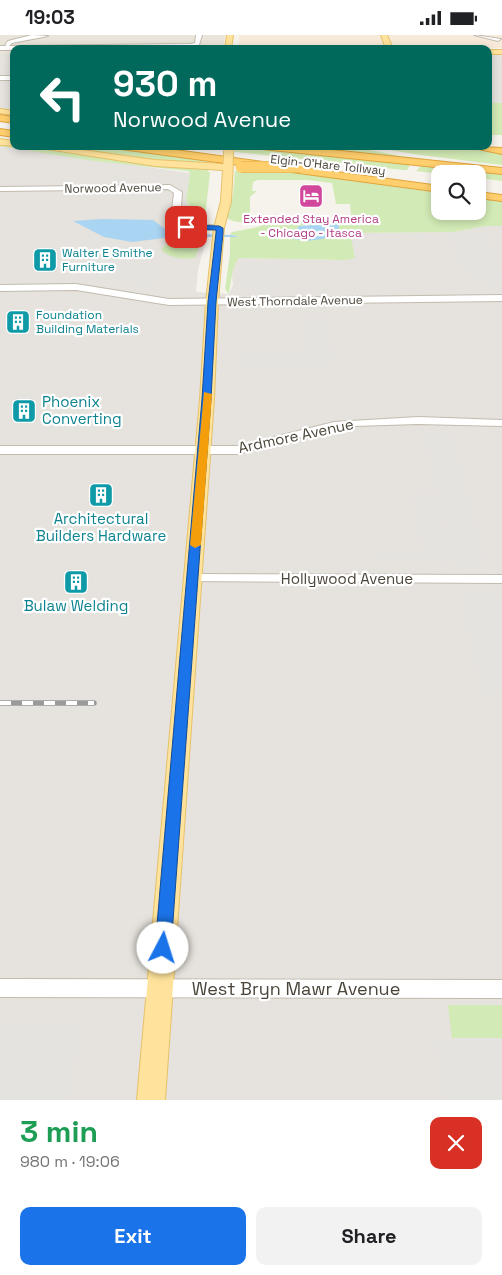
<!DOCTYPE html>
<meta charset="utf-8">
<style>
:root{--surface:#fff;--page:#f2f2f2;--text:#202124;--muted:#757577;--accent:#1a73e8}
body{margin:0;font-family:"Space Grotesk",sans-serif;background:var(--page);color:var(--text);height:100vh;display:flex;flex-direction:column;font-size:19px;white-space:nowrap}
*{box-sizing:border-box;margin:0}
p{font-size:16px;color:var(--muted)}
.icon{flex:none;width:28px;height:28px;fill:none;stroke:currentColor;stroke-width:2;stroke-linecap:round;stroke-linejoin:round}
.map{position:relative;height:1065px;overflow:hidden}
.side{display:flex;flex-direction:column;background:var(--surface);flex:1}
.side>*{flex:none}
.guide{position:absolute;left:10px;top:10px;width:482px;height:105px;border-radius:10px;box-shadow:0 2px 8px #0003;background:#00695c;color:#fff;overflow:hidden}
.buttons{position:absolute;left:431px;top:130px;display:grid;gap:10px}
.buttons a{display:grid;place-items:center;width:55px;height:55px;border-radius:10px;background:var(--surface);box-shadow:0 2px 8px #0003;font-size:25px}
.pin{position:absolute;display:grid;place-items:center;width:42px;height:42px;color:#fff;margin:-21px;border-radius:10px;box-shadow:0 2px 8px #0006}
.me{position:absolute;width:55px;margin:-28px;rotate:5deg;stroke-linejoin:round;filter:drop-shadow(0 0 4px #0008)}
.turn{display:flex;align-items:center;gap:18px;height:105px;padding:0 20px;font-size:22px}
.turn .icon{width:65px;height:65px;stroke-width:2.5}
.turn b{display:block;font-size:35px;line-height:42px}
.round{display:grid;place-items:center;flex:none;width:52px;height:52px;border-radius:10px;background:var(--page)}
.headline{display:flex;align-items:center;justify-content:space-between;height:85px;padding:0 20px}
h1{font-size:30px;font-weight:600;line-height:38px;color:#1e9e55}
.button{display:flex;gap:10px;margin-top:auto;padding:10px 20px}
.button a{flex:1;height:58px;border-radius:10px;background:var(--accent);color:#fff;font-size:20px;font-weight:600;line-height:58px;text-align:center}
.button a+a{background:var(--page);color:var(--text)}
.status{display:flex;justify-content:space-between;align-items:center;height:35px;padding:0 25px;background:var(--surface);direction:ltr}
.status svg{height:14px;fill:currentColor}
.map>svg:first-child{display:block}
.residential{fill:#eae5da}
.commercial{fill:#f7ead8}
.industrial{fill:#e6e2dd}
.green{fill:#d2eab5;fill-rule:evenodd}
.parking{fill:#e5e3e0}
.water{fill:#a9d4f2}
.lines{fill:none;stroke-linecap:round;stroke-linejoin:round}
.minor-casing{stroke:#c2bbae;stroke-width:2}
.major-casing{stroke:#e6c16a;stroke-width:2}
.highway-casing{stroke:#e0a43c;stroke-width:2}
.minor{fill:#fff;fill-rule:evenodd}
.major{fill:#ffe39c;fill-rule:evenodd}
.highway{fill:#ffcf6e;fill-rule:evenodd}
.rail-casing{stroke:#9a9a9a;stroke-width:5.5}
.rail{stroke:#fff;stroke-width:4;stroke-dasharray:11;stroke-linecap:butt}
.major-bridge-casing{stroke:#e6c16a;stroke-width:11;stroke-linecap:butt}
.highway-bridge-casing{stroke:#e0a43c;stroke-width:12;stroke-linecap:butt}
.major-bridge{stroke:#ffe39c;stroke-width:9}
.highway-bridge{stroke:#ffcf6e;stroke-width:11}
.route{fill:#1a73e8;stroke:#114b97}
.slow{fill:#f59e0b}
.labels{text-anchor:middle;stroke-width:4.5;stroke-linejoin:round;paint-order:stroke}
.far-street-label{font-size:12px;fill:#4b4439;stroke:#fff}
.far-hotel-label{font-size:12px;fill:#b23c85;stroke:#fff}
.far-culture-label{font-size:12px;fill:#0d838f;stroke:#fff;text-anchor:start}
.culture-label{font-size:15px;fill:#0d838f;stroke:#fff}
.street-label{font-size:15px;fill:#4b4439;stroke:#fff}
.near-street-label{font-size:18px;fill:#4b4439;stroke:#fff}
</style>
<div class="status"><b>19:03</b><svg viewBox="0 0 49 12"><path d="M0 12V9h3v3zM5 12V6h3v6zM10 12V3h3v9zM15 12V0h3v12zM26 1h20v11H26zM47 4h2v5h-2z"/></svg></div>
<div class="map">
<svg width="502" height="1065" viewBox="0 0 502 1065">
<rect width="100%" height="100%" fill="#f6f3ec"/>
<path class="residential" d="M0,0H225L223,14H14V19H0Z"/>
<path class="commercial" d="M239,0H502V13L239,14Z"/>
<path class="industrial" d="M0,19H14V76L0,74Z
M489,19H502V68H489Z
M0,111L190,138L186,166L197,183H205L200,184V196L203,198L205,208L198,235L196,257L229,259L233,250L232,240L235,227L239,223L345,225L354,223L349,198L453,197L485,191H502V1065H0Z"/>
<path class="green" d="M489,68H502V100H489Z
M0,108L138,128L207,135L210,138L205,182H192L186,174L189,169L186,166L190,138L188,136L94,126L0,111Z
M42,111C98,111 154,117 209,124V126L193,128L167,127Z
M235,111L407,129L410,130L407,135H403L235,117Z
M285,111H351L400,121L502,133Z
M367,111H454L502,118V130L420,120Z
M422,130L502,139V146L478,143V139H440L416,136Z
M265,133L440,158V176H478V163L502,166V191H485L453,197L350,198L355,223L346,225L239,223C232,230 231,249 229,259L225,254L230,219V202H239L230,199L232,197L258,192L271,186H352L350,169H336L332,148L308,145H258L253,147L252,156H257L250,162V185C243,188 234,188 227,183L233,160L235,136ZM316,189H333L335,197C316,206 302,206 282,199L294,197L299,191Z
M187,201L197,202L202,205L195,223C184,225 168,223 161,214L171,207L185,204Z
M448,970H502V1003H452Z"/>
<path class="parking" d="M455,197L485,199L502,239V251H493L485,246L472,244L467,230H461L450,199H455Z
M90,201L136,212L128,217L135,227H156L154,251H136V247L96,243L97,235H87L90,215L114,214L80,206Z
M243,227H282V235L278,236L279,255H243Z
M305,283H327L332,326H328L326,328H237V321H308Z
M425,399H450L484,528H456Z
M413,459H434L452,527L376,525L375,516H424Z
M462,561H502V659H484Z
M0,992H79L69,1065H0Z
M436,1004H502V1065H444Z"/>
<path class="water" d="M102,184L153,185L165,194L178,198L232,200L239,202H172L132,207L104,202L73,186Z
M339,188V198H332L323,204L306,206L280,202L294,197L299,191Z"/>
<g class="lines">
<defs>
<path id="minor" d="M32,0L48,1L12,8L9,11L190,9L195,8L196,0H202L199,10L190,13L0,15V11H7L5,10L8,6Z
M474,0L501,4L498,6Z
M0,41H14V45H0Z
M170,150L182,157L180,187L219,191L223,193L222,195L186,194L174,191L171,184L174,158L168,154L0,156V152Z
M76,249L169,264L502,260V266L169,270L76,255L0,256V250Z
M418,382L502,385V391L418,389L354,391L323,396L238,419H0V411H238L334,387Z
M193,539L502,540V548L188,546L186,543Z
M0,944L502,945V963L0,962Z"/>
<path id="major" d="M227,0H233L231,14H225Z
M381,0H387L393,14H386Z
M489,15H502V19H489Z
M0,74L14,76V80L0,78Z
M0,104L14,106L16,111L0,110Z
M28,111H53L155,125L223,129L228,125L233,128L231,166L224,193L218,267L214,364L165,1065H137L200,364L206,267L214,193L221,166L223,135L155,131Z"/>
<path id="highway" d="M0,80L14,82V88L0,86Z
M0,94L14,96V102L0,100Z
M116,111L161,113L440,151V157L121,114Z
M257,111H294L502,133V139L262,114Z
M464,111L502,113V119Z
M478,157L502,160V166L478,163Z"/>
</defs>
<use href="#minor" class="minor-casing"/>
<use href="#major" class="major-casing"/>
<use href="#highway" class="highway-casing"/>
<use href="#minor" class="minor"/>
<use href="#major" class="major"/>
<use href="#highway" class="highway"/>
<defs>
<path id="rail" d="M0,668H94"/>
</defs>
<use href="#rail" class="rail-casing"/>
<use href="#rail" class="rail"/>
<defs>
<path id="major-bridge" d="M228,128L229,111"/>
<path id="highway-bridge" d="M241,132H300"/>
</defs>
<use href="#major-bridge" class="major-bridge-casing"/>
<use href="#highway-bridge" class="highway-bridge-casing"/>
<use href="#major-bridge" class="major-bridge"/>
<use href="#highway-bridge" class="highway-bridge"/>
</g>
<path class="route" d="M186,190L219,191L223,193V198L216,267L211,364L171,913L169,918L163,920L157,918L155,913L202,364L208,267L216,198V195L183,193Z"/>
<path class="slow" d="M204,357L212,359L201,510L195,513L190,510Z"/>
<defs>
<symbol id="hotel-square" viewBox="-11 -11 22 22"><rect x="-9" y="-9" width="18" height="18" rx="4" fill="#d1479c" stroke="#fff"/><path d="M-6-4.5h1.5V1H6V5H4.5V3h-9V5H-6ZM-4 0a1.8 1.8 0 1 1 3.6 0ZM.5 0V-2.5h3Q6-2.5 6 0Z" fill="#fff"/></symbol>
<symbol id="building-square" viewBox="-11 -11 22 22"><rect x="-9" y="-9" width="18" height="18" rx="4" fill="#0f9aa8" stroke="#fff"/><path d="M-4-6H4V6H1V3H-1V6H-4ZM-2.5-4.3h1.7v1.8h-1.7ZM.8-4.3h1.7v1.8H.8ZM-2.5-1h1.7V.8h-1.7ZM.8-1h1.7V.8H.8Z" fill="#fff"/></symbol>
</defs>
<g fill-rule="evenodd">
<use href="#hotel-square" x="297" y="147" width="28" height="28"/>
<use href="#building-square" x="31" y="211" width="28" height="28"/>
<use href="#building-square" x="4" y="273" width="28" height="28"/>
<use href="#building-square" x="10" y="362" width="28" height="28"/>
<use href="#building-square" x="87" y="446" width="28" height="28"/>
<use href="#building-square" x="62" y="533" width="28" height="28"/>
</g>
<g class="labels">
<g class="far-street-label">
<text transform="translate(328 130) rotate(6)" y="4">Elgin-O'Hare Tollway</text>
<text transform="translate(113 153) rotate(-1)" y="4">Norwood Avenue</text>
<text transform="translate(295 266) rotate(-1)" y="4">West Thorndale Avenue</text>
</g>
<g class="far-hotel-label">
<text x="311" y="188">Extended Stay America<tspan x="311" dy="14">- Chicago - Itasca</tspan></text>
</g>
<g class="far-culture-label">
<text x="62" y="222">Walter E Smithe<tspan x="62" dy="14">Furniture</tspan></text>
<text x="36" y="284">Foundation<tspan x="36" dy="14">Building Materials</tspan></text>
</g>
<g class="culture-label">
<text x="42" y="372" text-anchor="start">Phoenix<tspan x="42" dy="17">Converting</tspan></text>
<text x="101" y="489">Architectural<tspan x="101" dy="17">Builders Hardware</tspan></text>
<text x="76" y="576">Bulaw Welding</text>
</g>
<g class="street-label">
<text transform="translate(296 401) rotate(-12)" y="5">Ardmore Avenue</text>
<text x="347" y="549">Hollywood Avenue</text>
</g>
<g class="near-street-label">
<text x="296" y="960">West Bryn Mawr Avenue</text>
</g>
</g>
</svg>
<div class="buttons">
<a><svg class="icon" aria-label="search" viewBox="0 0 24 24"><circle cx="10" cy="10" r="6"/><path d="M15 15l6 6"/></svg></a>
</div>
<div class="pin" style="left:186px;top:192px;background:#d93025"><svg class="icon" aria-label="arrive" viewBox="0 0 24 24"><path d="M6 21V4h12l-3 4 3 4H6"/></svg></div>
<svg class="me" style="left:163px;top:913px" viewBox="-20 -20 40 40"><circle r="19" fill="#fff"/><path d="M0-13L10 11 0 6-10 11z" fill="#1a73e8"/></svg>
<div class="guide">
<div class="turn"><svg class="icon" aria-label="left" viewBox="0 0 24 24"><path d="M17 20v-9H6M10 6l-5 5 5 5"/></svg><div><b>930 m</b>Norwood Avenue</div></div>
</div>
</div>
<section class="side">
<div class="headline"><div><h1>3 min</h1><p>980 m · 19:06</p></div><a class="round" style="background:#d93025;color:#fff"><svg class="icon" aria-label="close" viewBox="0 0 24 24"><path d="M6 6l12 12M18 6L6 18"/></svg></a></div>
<div class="button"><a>Exit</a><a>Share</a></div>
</section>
